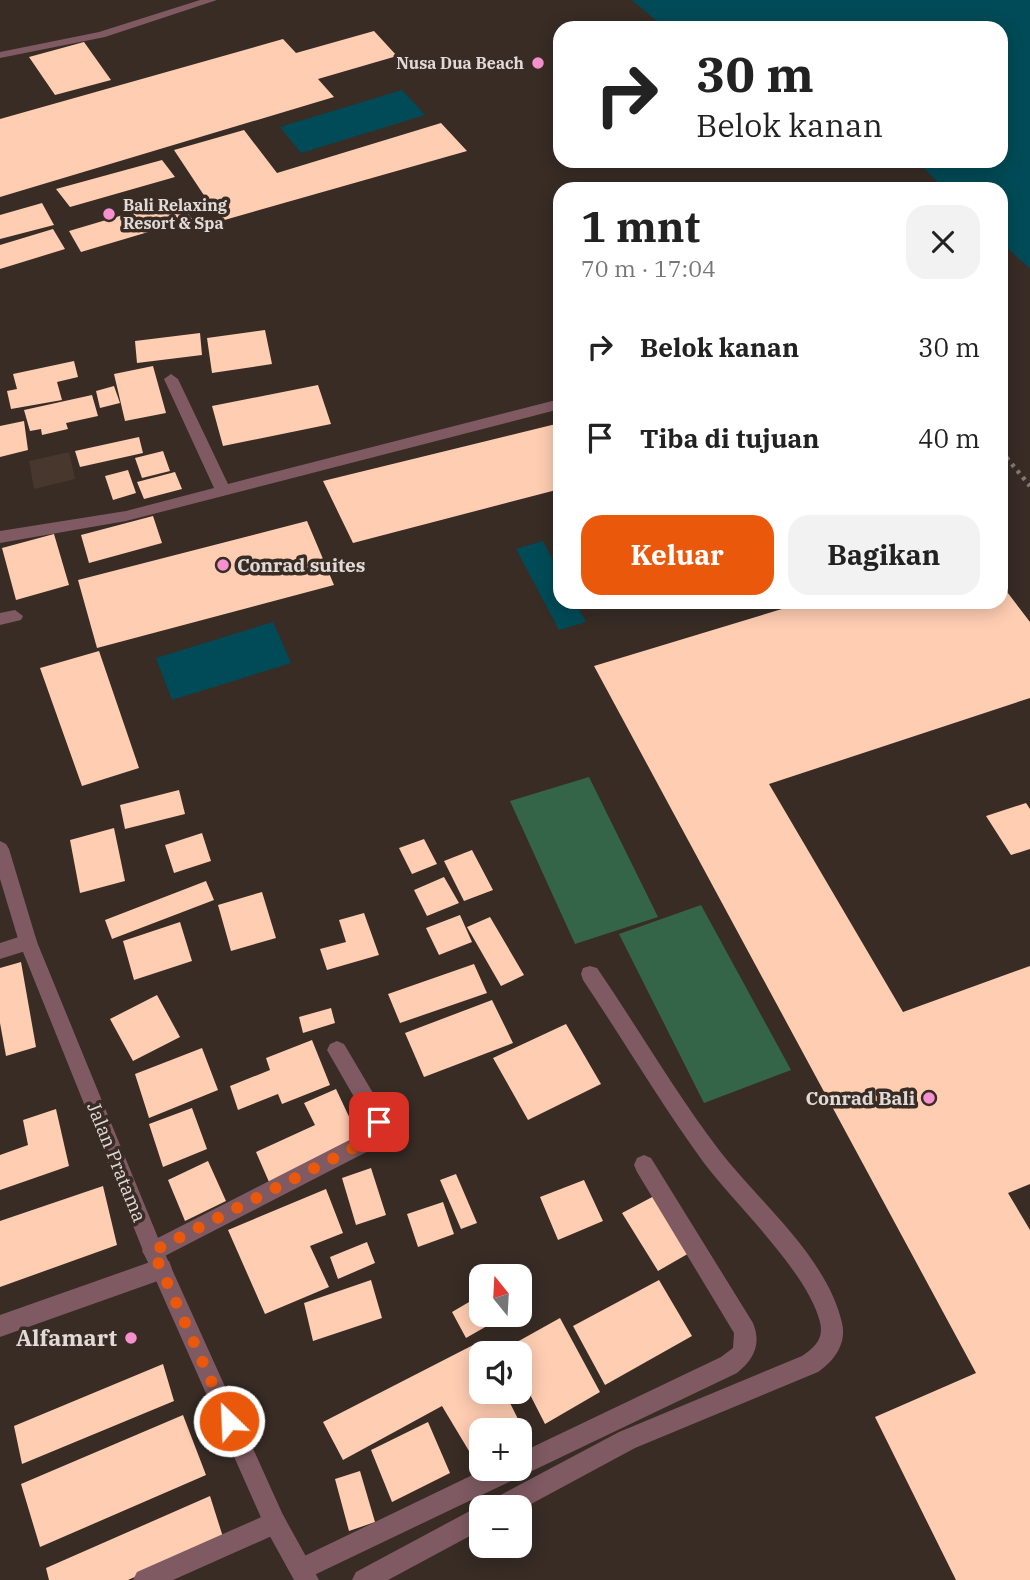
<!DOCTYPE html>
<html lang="id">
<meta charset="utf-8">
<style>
:root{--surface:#fff;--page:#f2f2f2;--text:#222;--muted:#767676;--accent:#ea580c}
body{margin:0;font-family:"IBM Plex Serif",serif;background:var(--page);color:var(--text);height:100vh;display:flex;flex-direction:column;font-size:26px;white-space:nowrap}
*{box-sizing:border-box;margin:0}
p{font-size:23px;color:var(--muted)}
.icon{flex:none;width:38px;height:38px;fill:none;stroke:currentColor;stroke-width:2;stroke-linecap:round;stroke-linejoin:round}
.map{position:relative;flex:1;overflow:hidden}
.details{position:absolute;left:553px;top:182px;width:455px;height:427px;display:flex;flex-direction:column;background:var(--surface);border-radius:21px;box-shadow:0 4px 18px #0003}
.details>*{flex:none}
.hud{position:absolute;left:553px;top:21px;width:455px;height:147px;border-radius:21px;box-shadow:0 4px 18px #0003;background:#fff;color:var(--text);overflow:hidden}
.needle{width:46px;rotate:342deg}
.controls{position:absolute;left:469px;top:1264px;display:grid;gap:14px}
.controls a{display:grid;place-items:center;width:63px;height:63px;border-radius:14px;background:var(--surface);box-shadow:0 4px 18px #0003;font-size:35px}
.pin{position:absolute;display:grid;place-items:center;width:60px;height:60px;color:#fff;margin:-30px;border-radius:14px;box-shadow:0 4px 10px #0006}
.me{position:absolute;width:77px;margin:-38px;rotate:336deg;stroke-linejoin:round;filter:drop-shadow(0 0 5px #0008)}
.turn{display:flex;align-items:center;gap:24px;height:147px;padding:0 28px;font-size:32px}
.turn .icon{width:91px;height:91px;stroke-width:2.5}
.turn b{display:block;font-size:49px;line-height:60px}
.round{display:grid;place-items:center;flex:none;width:74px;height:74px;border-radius:21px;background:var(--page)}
.headline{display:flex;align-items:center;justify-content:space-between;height:119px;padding:0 28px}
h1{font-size:42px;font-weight:700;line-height:52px}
.primary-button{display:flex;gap:14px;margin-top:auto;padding:14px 28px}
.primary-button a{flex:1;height:80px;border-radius:21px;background:var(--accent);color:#fff;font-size:28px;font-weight:700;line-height:80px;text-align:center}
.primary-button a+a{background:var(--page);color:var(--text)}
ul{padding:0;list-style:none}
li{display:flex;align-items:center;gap:21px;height:91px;padding:0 28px}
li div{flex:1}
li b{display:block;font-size:26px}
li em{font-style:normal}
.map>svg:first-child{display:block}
.built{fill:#47372d}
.green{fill:#356548}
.water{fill:#004b57}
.building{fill:#ffcdb2}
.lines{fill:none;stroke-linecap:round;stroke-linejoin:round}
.path{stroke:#837973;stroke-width:4.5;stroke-dasharray:3.5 5;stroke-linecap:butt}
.service{fill:#7f5a62;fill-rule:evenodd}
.minor{fill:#7f5a62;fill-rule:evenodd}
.tertiary{fill:#7f5a62;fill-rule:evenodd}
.route{stroke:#ea580c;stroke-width:12;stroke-dasharray:0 21.6}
.poi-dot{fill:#f790ce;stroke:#382c25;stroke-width:2.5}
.labels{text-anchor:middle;stroke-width:7;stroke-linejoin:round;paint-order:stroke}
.far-poi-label{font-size:16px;font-weight:bold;fill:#e2dad6;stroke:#382c25;text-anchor:end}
.poi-label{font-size:19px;font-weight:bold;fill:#e2dad6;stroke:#382c25;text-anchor:start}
.street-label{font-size:19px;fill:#e2dad6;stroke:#382c25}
.near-poi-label{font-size:23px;font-weight:bold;fill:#e2dad6;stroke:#382c25;text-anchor:end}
</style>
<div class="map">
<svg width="1030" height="1580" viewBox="0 0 1030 1580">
<rect width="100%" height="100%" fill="#382c25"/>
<path class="built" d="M69,452L75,479L34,489L29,461Z"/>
<path class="green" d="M589,777L658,917L575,944L510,801Z
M701,905L791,1070L704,1103L619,934Z"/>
<path class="water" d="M632,0H1030V269L1001,242V189H944L917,161H1001V28H665Z
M402,90L425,115L301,153L280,127Z
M543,541L560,573V602H575L586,622L559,630L516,549Z
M273,622L291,663L172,700L156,658Z"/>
<path class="building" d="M374,31L397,56L318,79L334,97L0,197V119L283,39L296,53Z
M84,42L111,80L55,95L29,57Z
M441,123L467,151L221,221L174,150L244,130L277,173Z
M162,160L175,177L70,207L56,189Z
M177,199L192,219L81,252L69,231Z
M42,203L54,225L0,239V215Z
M53,229L65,249L0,269V245Z
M265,330L272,364L212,373L207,338Z
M200,333L202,355L137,363L135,341Z
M74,361L78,377L57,382L62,400L11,409L7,391L17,389L13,374Z
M153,366L166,413L125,421L114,374Z
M318,385L331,424L223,446L212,406Z
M114,386L120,403L100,408L96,391Z
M92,395L98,416L66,423L68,429L42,435L41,429L30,431L24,410Z
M24,421L28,450L0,457V426Z
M560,423V489L353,543L323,481Z
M139,437L143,453L80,467L75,451Z
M163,451L170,471L142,478L135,458Z
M128,470L136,493L113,500L105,476Z
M175,472L182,489L144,499L137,482Z
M153,516L162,543L89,563L81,535Z
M307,521L334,585L97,648L78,580Z
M54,534L69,585L16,600L2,548Z
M1001,584L1030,622V698L769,784L903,1012L1030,966V1184L1008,1193L1030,1230V1580H956L875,1417L976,1373L594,666L805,602H1001Z
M99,651L139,768L82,786L40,668Z
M179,790L185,814L125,829L120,805Z
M1026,803L1030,809V849L1011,855L986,816Z
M114,828L125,881L80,893L70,840Z
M202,833L211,861L174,873L165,845Z
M424,839L437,864L412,874L399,848Z
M472,850L493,890L464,901L444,861Z
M444,877L459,903L427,916L414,890Z
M206,881L214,900L112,939L105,920Z
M262,892L276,938L231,951L218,905Z
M364,913L379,955L327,970L320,949L346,942L339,920Z
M460,915L472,942L439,955L426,928Z
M490,917L524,975L501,986L467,927Z
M180,922L192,961L134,980L123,941Z
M21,962L36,1047L6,1056L0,1023V968Z
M474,964L487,993L400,1023L388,994Z
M157,995L180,1037L133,1061L110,1019Z
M492,1000L513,1043L424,1077L405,1033Z
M331,1008L335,1023L303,1033L299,1017Z
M566,1024L601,1084L528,1120L493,1058Z
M312,1040L330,1085L282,1104L278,1094L238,1110L230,1086L270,1070L266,1058Z
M202,1048L218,1090L149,1118L135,1074Z
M336,1089L360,1140L269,1182L256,1152L315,1125L304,1103Z
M192,1108L207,1149L163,1167L149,1124Z
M56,1109L69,1166L0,1190V1155L28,1145L23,1120Z
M208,1161L226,1201L185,1221L168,1180Z
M371,1168L386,1215L356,1225L342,1178Z
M456,1174L477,1223L461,1229L440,1180Z
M584,1180L603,1221L558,1240L540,1197Z
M103,1186L117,1245L0,1287V1221Z
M326,1189L343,1233L310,1246L329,1287L265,1314L228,1230Z
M656,1195L691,1252L658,1271L622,1213Z
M443,1202L454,1234L418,1247L407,1214Z
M367,1242L375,1263L338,1279L330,1257Z
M371,1280L382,1318L313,1341L304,1303Z
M659,1280L692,1336L605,1385L573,1326Z
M520,1282L531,1302L520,1308Z
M481,1295V1314H508L466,1338L452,1312Z
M560,1318L600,1392L545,1424L520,1375V1353H508L506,1348Z
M479,1342L484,1353H481V1391H504L520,1423L508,1430H481V1444L469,1451L442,1406L343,1460L323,1422Z
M163,1364L174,1401L22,1464L14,1426Z
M183,1415L206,1475L40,1547L21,1484Z
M428,1422L450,1473L392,1502L371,1450Z
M360,1471L375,1522L349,1531L335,1479Z
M210,1496L223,1537L128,1580H49L46,1568Z"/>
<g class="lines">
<path class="path" d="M1001,451L1030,486"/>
<path class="service" d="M590,966L597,968C638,1028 675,1092 719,1150C759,1202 827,1257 842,1323C847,1344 834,1361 818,1372L635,1448L520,1510V1507H489L493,1499L619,1432L802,1356C815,1347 824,1339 820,1322C808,1273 736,1205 704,1163C661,1104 624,1041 583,980L581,974L583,968Z
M481,1505L484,1507H481V1530L388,1580H352L356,1572Z"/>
<path class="minor" d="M200,0H217L105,37L0,58V52L99,32Z
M171,374L178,379L228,484L560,399V409L126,521L0,543V531L126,511L214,488L164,379Z
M15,610L23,616L21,620L0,625V613Z
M28,934L35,936L37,942L35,948L0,959V943Z
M337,1041L344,1044L386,1115L389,1122L382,1144L159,1259L169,1261L172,1269L169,1277L0,1337V1315L153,1261L146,1258L142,1251L146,1244L367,1131L369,1123L327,1050L330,1044Z
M644,1155L651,1158L753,1323C762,1345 753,1360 737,1373L310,1577L304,1580L294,1577L290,1569L294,1561L487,1468H520V1453L721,1357L733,1348L734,1333L637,1172L634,1165L637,1158Z
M275,1511L283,1515L287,1523L283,1531L173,1580H133L137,1572Z"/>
<path class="tertiary" d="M0,841L6,844L9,849L37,942L161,1245L283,1515L319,1580H294L267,1531L146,1258L19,942L0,879Z"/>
</g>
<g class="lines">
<path class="route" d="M229,1421L153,1251L375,1137L379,1122"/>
</g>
<g class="poi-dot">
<circle cx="538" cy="63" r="7"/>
<circle cx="109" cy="214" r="7"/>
<circle cx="223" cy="565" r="7"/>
<circle cx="929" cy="1098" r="7"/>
<circle cx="131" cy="1338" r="7"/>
</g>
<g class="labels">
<g class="far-poi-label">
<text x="524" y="69">Nusa Dua Beach</text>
<text x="123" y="211" text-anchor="start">Bali Relaxing<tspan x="123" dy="18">Resort &amp; Spa</tspan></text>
</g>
<g class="poi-label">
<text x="237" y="572">Conrad suites</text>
<text x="915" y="1105" text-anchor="end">Conrad Bali</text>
</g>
<g class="street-label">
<text transform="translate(117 1162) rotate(68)" y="7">Jalan Pratama</text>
</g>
<g class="near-poi-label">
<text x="117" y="1346">Alfamart</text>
</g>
</g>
</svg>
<div class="controls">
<a><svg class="needle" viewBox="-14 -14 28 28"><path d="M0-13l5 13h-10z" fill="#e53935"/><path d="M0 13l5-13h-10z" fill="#767676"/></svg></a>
<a><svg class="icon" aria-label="sound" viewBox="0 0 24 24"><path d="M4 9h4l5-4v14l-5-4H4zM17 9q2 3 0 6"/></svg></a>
<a>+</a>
<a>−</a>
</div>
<div class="pin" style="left:379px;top:1122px;background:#d93025"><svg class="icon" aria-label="arrive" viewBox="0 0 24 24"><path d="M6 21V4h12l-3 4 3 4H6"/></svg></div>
<svg class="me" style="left:229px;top:1421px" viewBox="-20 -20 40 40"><circle r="17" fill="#ea580c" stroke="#fff" stroke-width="3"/><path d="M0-11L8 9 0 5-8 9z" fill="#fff"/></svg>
<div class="hud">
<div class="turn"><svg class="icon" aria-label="right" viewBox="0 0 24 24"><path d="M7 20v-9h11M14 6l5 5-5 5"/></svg><div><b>30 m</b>Belok kanan</div></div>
</div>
<section class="details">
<div class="headline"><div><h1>1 mnt</h1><p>70 m · 17:04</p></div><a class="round"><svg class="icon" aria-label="close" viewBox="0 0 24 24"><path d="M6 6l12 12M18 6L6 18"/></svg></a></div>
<ul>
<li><svg class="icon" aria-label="right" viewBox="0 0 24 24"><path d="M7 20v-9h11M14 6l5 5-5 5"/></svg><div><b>Belok kanan</b></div><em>30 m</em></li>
<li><svg class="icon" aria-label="arrive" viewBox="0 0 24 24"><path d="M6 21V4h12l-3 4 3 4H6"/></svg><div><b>Tiba di tujuan</b></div><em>40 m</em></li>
</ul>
<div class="primary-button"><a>Keluar</a><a>Bagikan</a></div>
</section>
</div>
